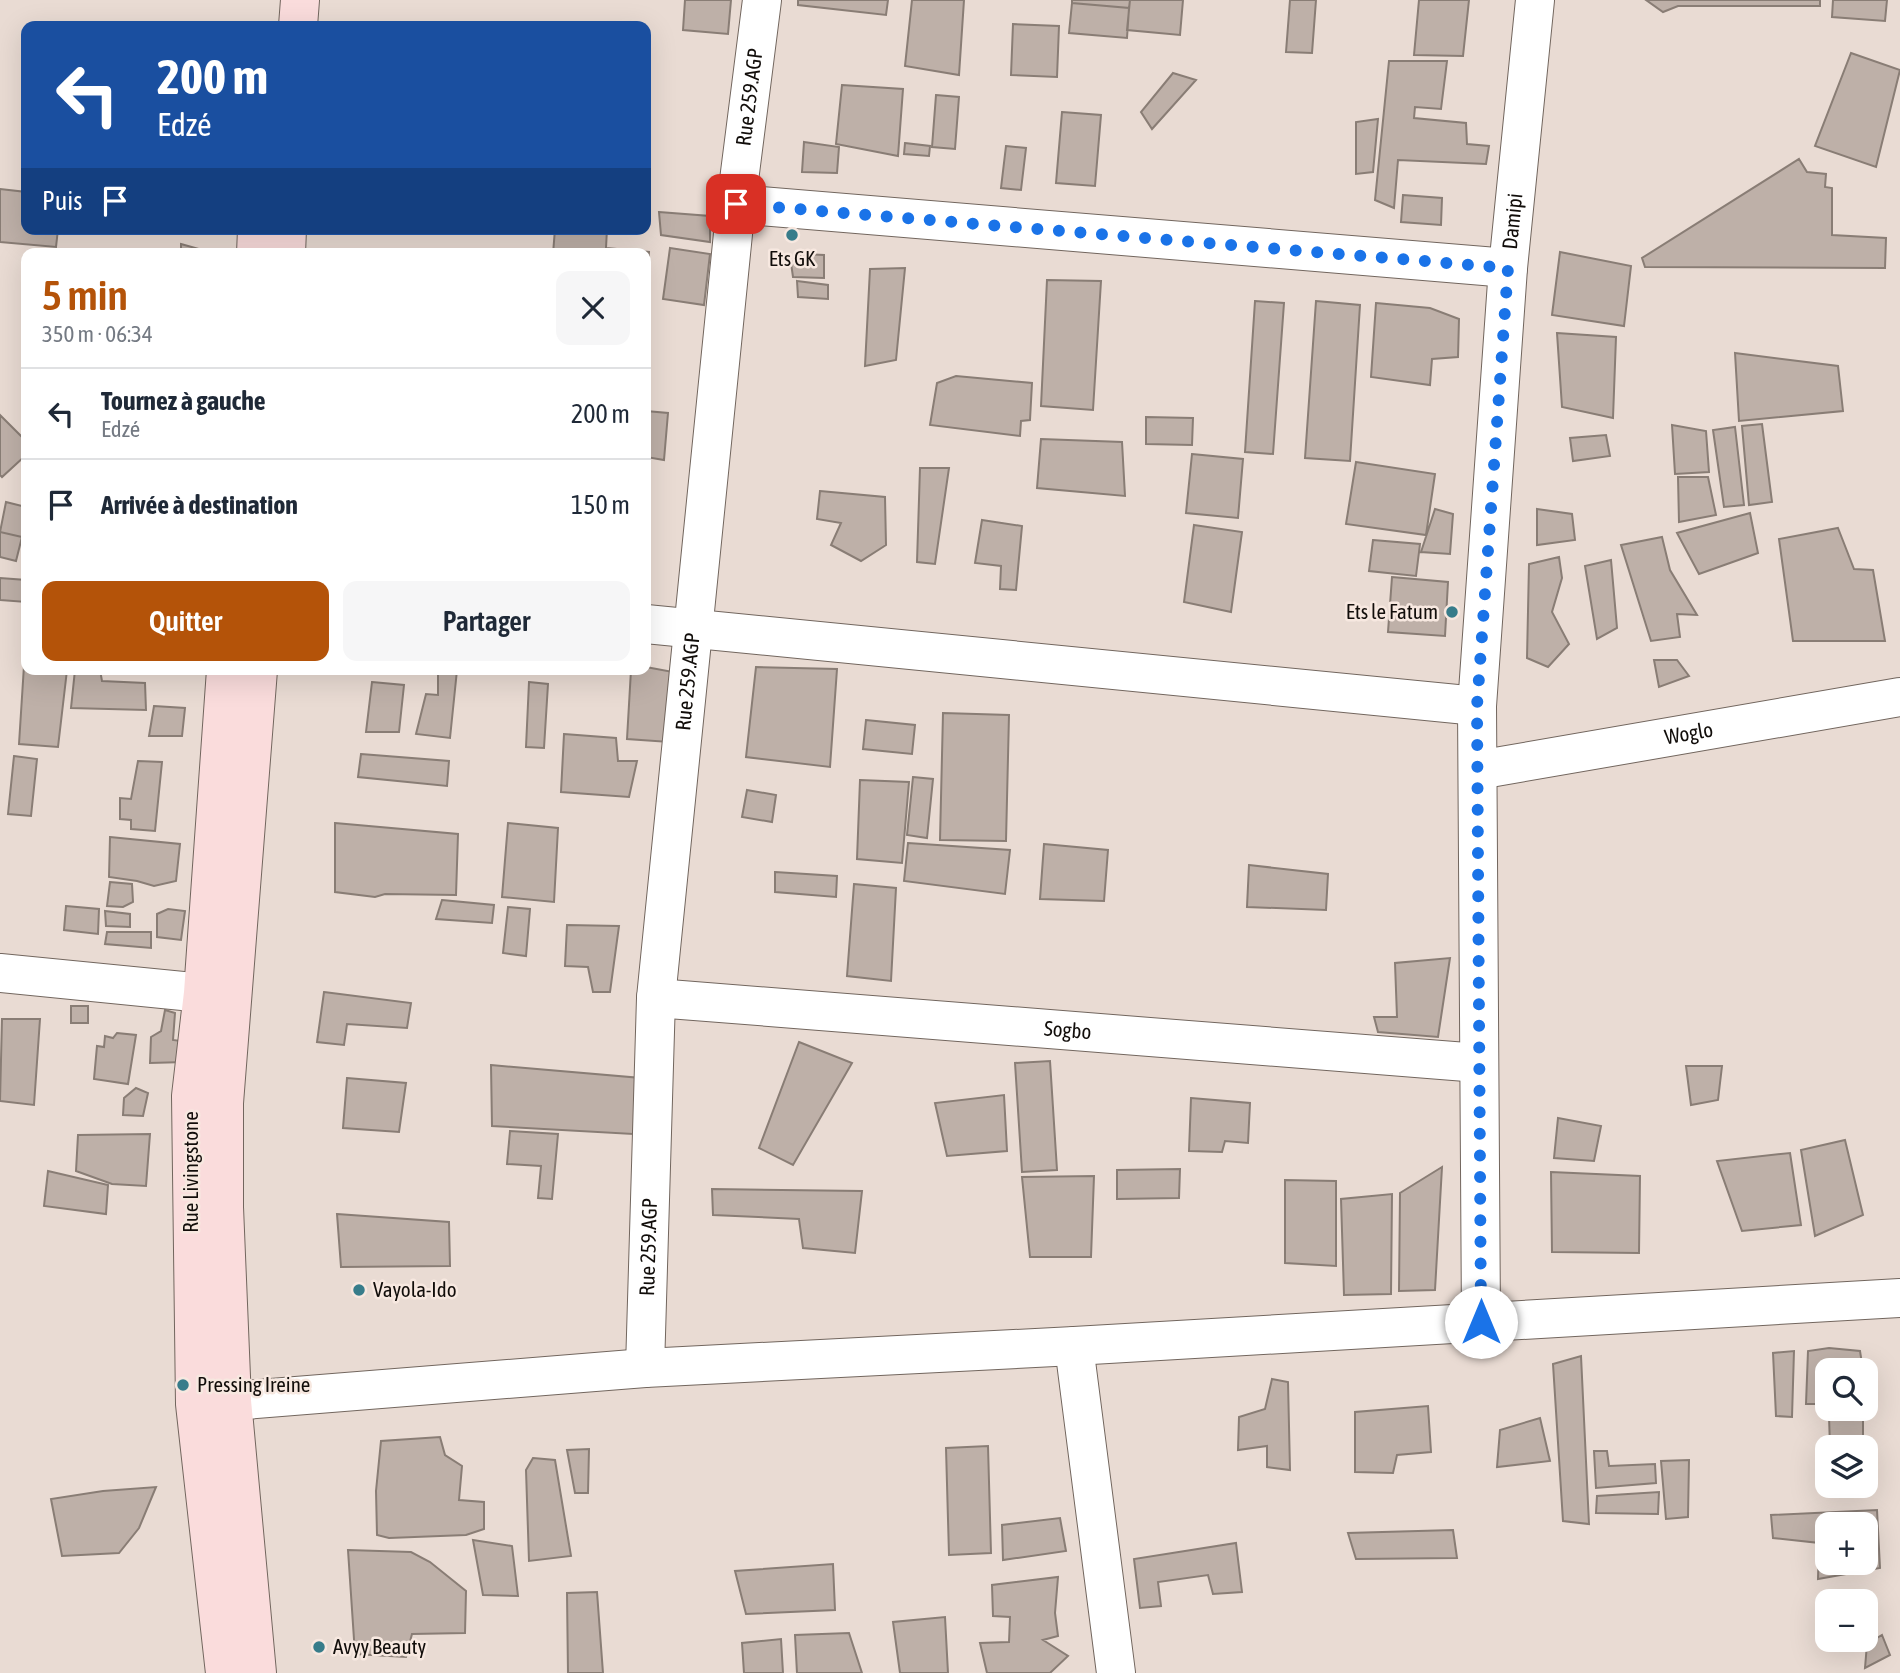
<!DOCTYPE html>
<html lang="fr">
<meta charset="utf-8">
<style>
:root{--surface:#fff;--page:#f6f6f7;--text:#1f2937;--muted:#747a83;--line:#e0e1e3;--accent:#b45309}
body{margin:0;font-family:"Asap Condensed",sans-serif;background:var(--page);color:var(--text);height:100vh;display:flex;flex-direction:column;font-size:26px;white-space:nowrap}
*{box-sizing:border-box;margin:0}
p{font-size:23px;color:var(--muted)}
.icon{flex:none;width:38px;height:38px;fill:none;stroke:currentColor;stroke-width:2;stroke-linecap:round;stroke-linejoin:round}
.map{position:relative;flex:1;overflow:hidden}
.details{position:absolute;left:21px;top:248px;width:630px;height:427px;display:flex;flex-direction:column;background:var(--surface);border-radius:14px;box-shadow:0 7px 28px #0002}
.details>*{flex:none}
.banner{position:absolute;left:21px;top:21px;width:630px;height:214px;border-radius:14px;box-shadow:0 7px 28px #0002;background:#1a4fa0;color:#fff;overflow:hidden}
.buttons{position:absolute;left:1815px;top:1358px;display:grid;gap:14px}
.buttons a{display:grid;place-items:center;width:63px;height:63px;border-radius:14px;background:var(--surface);box-shadow:0 7px 28px #0002;font-size:35px}
.pin{position:absolute;display:grid;place-items:center;width:60px;height:60px;color:#fff;margin:-30px;border-radius:14px;box-shadow:0 4px 10px #0006}
.me{position:absolute;width:77px;margin:-38px;rotate:0deg;stroke-linejoin:round;filter:drop-shadow(0 0 5px #0008)}
.turn{display:flex;align-items:center;gap:24px;height:147px;padding:0 21px;font-size:32px}
.turn .icon{width:91px;height:91px;stroke-width:2.5}
.turn b{display:block;font-size:49px;line-height:60px}
.then{display:flex;align-items:center;height:66px;padding:0 21px;background:#0003;gap:14px;font-size:26px}
.round{display:grid;place-items:center;flex:none;width:74px;height:74px;border-radius:14px;background:var(--page)}
.summary{display:flex;align-items:center;justify-content:space-between;height:119px;padding:0 21px}
h1{font-size:42px;font-weight:600;line-height:52px;color:var(--accent)}
.button{display:flex;gap:14px;margin-top:auto;padding:14px 21px}
.button a{flex:1;height:80px;border-radius:14px;background:var(--accent);color:#fff;font-size:28px;font-weight:600;line-height:80px;text-align:center}
.button a+a{background:var(--page);color:var(--text)}
ul{padding:0;list-style:none}
li{display:flex;align-items:center;gap:21px;height:91px;padding:0 21px;border-top:2px solid var(--line)}
li div{flex:1}
li b{display:block;font-size:26px}
li em{font-style:normal}
.map>svg:first-child{display:block}
.building{fill:#beb0a8;stroke:#897d75;stroke-width:2;fill-rule:evenodd}
.lines{fill:none;stroke-linecap:round;stroke-linejoin:round}
.street-casing{stroke:#72665e;stroke-width:40}
.secondary-casing{stroke:#72665e;stroke-width:40}
.street{stroke:#fff;stroke-width:38}
.secondary{stroke:#fadcdc;stroke-width:38}
.route{stroke:#1a73e8;stroke-width:12;stroke-dasharray:0 21.6}
.poi-dot{fill:#377c8a;stroke:#f7e8e0;stroke-width:2.5}
.labels{text-anchor:middle;stroke-width:5;stroke-linejoin:round;paint-order:stroke}
.street-label{font-size:21px;fill:#110d0a;stroke:#f7e8e0}
.poi-label{font-size:21px;fill:#110d0a;stroke:#f7e8e0;text-anchor:start}
</style>
<div class="map">
<svg width="1900" height="1673" viewBox="0 0 1900 1673">
<rect width="100%" height="100%" fill="#e9dbd3"/>
<path class="building" d="M685,0H731L728,34L683,30Z
M798,0H888L886,15L798,5Z
M912,0H964L959,75L905,66Z
M1072,0H1130L1129,8L1072,3Z
M1130,0H1183L1180,35L1127,30Z
M1290,0H1316L1312,53L1286,52Z
M1419,0H1469L1463,56L1414,55Z
M1646,0H1820V6H1678L1663,12Z
M1833,0H1887L1885,21L1832,17Z
M1072,3L1129,8L1127,38L1069,33Z
M1013,24L1059,26L1057,77L1011,75Z
M1851,53L1900,70L1876,167L1815,146Z
M1389,61H1447L1441,109L1415,107L1414,118L1466,123L1467,144L1489,146L1486,164L1398,160L1394,208L1375,200Z
M1173,73L1196,80L1152,129L1141,112Z
M842,85L903,89L898,156L836,144Z
M936,95L959,97L955,149L932,147Z
M1062,112L1101,115L1095,186L1056,183Z
M1378,119L1373,172L1356,174V122Z
M804,142L839,147L837,173L802,172Z
M905,143L930,146L929,156L904,154Z
M1006,146L1026,148L1021,190L1001,188Z
M1799,159L1807,172L1826,174L1825,187L1832,188V235L1886,238L1885,268L1645,267L1642,258Z
M0,189L26,192V229H58L56,247L0,242Z
M1403,195L1442,198L1441,225L1401,222Z
M659,212L710,216V242L661,235Z
M555,229H607L606,248L649,252L646,292V254H553Z
M181,244L213,253V254H181Z
M670,248L710,254L704,305L663,299Z
M1560,252L1631,266L1624,326L1552,315Z
M802,254L824,255V278L793,277L791,263Z
M905,268L896,360L865,366L870,269Z
M1047,280L1101,281L1093,410L1041,406Z
M797,281L828,285V299L798,297Z
M1255,301L1284,303L1273,454L1245,452Z
M1316,301L1360,305L1350,461L1305,458Z
M1376,303L1430,308L1459,319L1458,357L1432,359L1430,385L1371,377Z
M1557,333L1616,337L1613,418L1562,407Z
M1735,353L1838,366L1843,411L1739,421Z
M956,376L1032,383L1030,420L1021,421L1020,436L930,425L937,383Z
M646,411L668,413L664,460L646,457Z
M0,415L26,441V455L2,477L0,475Z
M1146,417L1193,418L1192,445L1146,444Z
M1762,424L1772,502L1749,505L1742,426Z
M1672,425L1706,431L1709,472L1675,474Z
M1735,427L1744,505L1724,507L1713,430Z
M1606,435L1610,456L1573,461L1570,438Z
M1041,439L1122,442L1125,496L1037,488Z
M1192,454L1243,459L1238,518L1186,513Z
M1356,462L1435,474L1426,535L1346,524Z
M920,468H949L935,564L917,562Z
M1678,477H1708L1716,515L1679,522Z
M820,491L885,497L886,545L861,561L831,545L841,523L817,519Z
M6,502L26,507V520L22,537L0,532Z
M1435,509L1453,514L1450,554L1421,552Z
M1537,509L1572,514L1575,540L1537,545Z
M1750,513L1758,553L1699,574L1677,533Z
M982,520L1022,526L1016,590L1000,589L1001,566L975,563Z
M1194,525L1242,532L1231,612L1184,602Z
M1838,528L1854,569L1873,570L1885,641H1793L1779,539Z
M0,532L22,537L16,561L0,557Z
M1662,537L1670,570L1697,615L1677,614L1680,637L1651,641L1621,545Z
M1373,540L1420,544L1416,576L1369,571Z
M1559,557L1562,578L1552,612L1569,644L1548,667L1527,658L1529,564Z
M1611,560L1617,628L1597,639L1585,566Z
M1392,577L1448,582L1445,636L1388,632Z
M0,578L26,580V602L0,600Z
M26,634V670H67L58,747L19,744Z
M1654,660H1677L1689,676L1659,687Z
M646,667L673,672L669,742L627,739L631,670H646Z
M756,667L837,669L830,767L746,757Z
M75,670H100L102,681L145,683L146,710L71,708Z
M438,670H457L450,738L416,734L426,694L438,695Z
M372,682L404,685L399,732H366Z
M529,682L548,684L544,748L526,747Z
M154,706L185,708L182,736H149Z
M943,713L1009,715L1006,841L940,840Z
M866,720L915,725L912,754L863,749Z
M564,734L616,738L618,761H637L629,797L561,792Z
M361,754L449,761L447,786L358,777Z
M14,756L37,759L31,816L8,814Z
M138,761L162,762L155,831L131,829V820L120,819V798L131,799Z
M913,777L933,779L927,838L907,835Z
M860,780L909,782L902,863L857,859Z
M747,790L776,795L772,822L742,817Z
M335,823L458,834L456,895L385,894L375,897L335,892Z
M508,823L558,828L554,902L502,897Z
M110,837L180,844L176,881L154,886L137,881L109,877Z
M908,843L1010,850L1005,894L904,881Z
M1044,844L1108,850L1104,901L1040,899Z
M1249,865L1328,874L1326,910L1247,907Z
M775,872L837,876L836,897L775,892Z
M110,882L132,884L133,902L123,907L107,906Z
M854,884L896,888L891,981L847,976Z
M442,900L494,905L492,923L436,919Z
M66,906L99,909L98,934L64,930Z
M508,907L530,909L526,956L503,953Z
M168,909L185,911L181,940L157,937V914Z
M105,911L130,914V927L106,926Z
M567,925L619,926L610,992H593L588,967L565,966Z
M107,932H151V948L105,944Z
M1450,958L1438,1037L1378,1032L1374,1017H1397L1395,963Z
M324,992L411,1003L407,1028L347,1024L344,1045L317,1042Z
M71,1006H88V1023H71Z
M165,1010L175,1013L173,1040L188,1042L185,1062L150,1063L151,1037L161,1031Z
M2,1019H40L34,1105L0,1101Z
M117,1033L136,1035L128,1084L94,1079L97,1046L104,1047L105,1036L113,1038Z
M799,1042L852,1063L793,1165L759,1148Z
M1050,1061L1057,1170L1022,1172L1015,1063Z
M491,1065L641,1078L633,1134L492,1126Z
M1686,1066H1722L1718,1100L1691,1105Z
M347,1078L406,1083L399,1132L343,1128Z
M136,1088L148,1093L143,1116L123,1115L124,1098Z
M1004,1095L1007,1151L947,1156L935,1103Z
M1191,1098L1250,1103L1248,1143L1225,1141L1222,1152L1189,1151Z
M1558,1118L1601,1126L1594,1161L1554,1158Z
M510,1131L558,1134L552,1199L538,1198L541,1166L507,1164Z
M150,1134L146,1186L112,1184L76,1171L78,1135Z
M1845,1140L1863,1215L1815,1236L1801,1150Z
M1790,1153L1801,1225L1742,1231L1717,1161Z
M1442,1167L1435,1290L1399,1291L1400,1193Z
M1180,1169L1179,1198L1117,1199V1170Z
M48,1171L108,1185L106,1214L44,1206Z
M1551,1172L1640,1176L1639,1253L1552,1252Z
M1094,1176L1091,1257H1030L1022,1177Z
M1285,1180L1336,1181V1266L1285,1263Z
M712,1189L862,1191L855,1253L803,1248L799,1219L713,1215Z
M1392,1194L1391,1294L1344,1295L1341,1199Z
M337,1214L449,1222L450,1266L341,1267Z
M1829,1348L1860,1351L1863,1370H1827V1404H1806L1808,1351Z
M1794,1351L1792,1417L1776,1416L1773,1353Z
M1581,1356L1589,1524L1563,1521L1553,1364Z
M1272,1379L1288,1382L1290,1470L1267,1467V1446L1238,1450L1239,1417L1265,1409Z
M1428,1406L1431,1452L1397,1455L1393,1473L1355,1472V1412Z
M1829,1416H1863V1447H1830Z
M1540,1418L1550,1461L1497,1467L1500,1430Z
M440,1437L445,1455L462,1466L459,1500L484,1502V1529L466,1535L389,1538L377,1535L376,1491L381,1441Z
M988,1446L991,1553L949,1555L946,1448Z
M589,1449L588,1493H575L567,1450Z
M1594,1451H1607L1609,1466L1655,1464L1656,1483L1596,1488Z
M533,1458L555,1460L571,1556L529,1561L526,1470Z
M1689,1460L1688,1517L1666,1519L1661,1461Z
M156,1487L139,1528L119,1553L62,1556L51,1499L103,1491Z
M1659,1492L1658,1514L1596,1513L1597,1496Z
M1877,1510L1880,1568L1818,1579L1819,1543L1773,1538L1771,1515ZM1827,1524H1866V1563H1827Z
M1060,1518L1066,1551L1003,1560L1002,1525Z
M1453,1530L1457,1558L1356,1559L1348,1533Z
M473,1540L512,1546L518,1596L483,1595Z
M1236,1543L1242,1592L1213,1594L1208,1575L1158,1582L1161,1606L1140,1608L1134,1559Z
M348,1550L411,1552L430,1562L466,1591L465,1633L412,1634L406,1657L355,1654Z
M833,1564L835,1610L746,1614L735,1571Z
M1058,1577L1055,1613L1058,1636L1043,1640L1068,1656L1050,1673H987L980,1643L1009,1642L1010,1617L993,1616L992,1585Z
M597,1592L603,1673H568L567,1593Z
M945,1617L948,1673H900L893,1622Z
M849,1633L862,1673H797L795,1635Z
M1882,1635L1890,1655L1865,1668L1867,1644Z
M781,1639L783,1673H744L742,1643Z"/>
<g class="lines">
<defs>
<g id="street">
<path d="M736,204L1508,268"/>
<path d="M646,624L1477,706"/>
<path id="s1" d="M1478,770L1900,697"/>
<path d="M0,973L203,993"/>
<path id="s2" d="M656,998L1479,1063"/>
<path id="s3" d="M1481,1322L1477,706L1508,268L1535,0"/>
<path d="M1074,1346L1116,1673"/>
<path id="s4" d="M645,1368L656,998L736,204L762,0"/>
<path d="M232,1401L645,1368L1074,1346L1900,1298"/>
</g>
<path id="secondary" d="M298,26L300,0
M256,254L257,229
M286,254L287,229
M225,1673L195,1404L191,1096L203,993L226,670
M257,1673L232,1401L224,1207V1103L258,670"/>
</defs>
<use href="#street" class="street-casing"/>
<use href="#secondary" class="secondary-casing"/>
<use href="#street" class="street"/>
<use href="#secondary" class="secondary"/>
</g>
<g class="lines">
<path class="route" d="M736,204L1508,268L1477,706L1481,1322"/>
</g>
<g class="poi-dot">
<circle cx="792" cy="235" r="7"/>
<circle cx="1452" cy="612" r="7"/>
<circle cx="359" cy="1290" r="7"/>
<circle cx="183" cy="1385" r="7"/>
<circle cx="319" cy="1647" r="7"/>
</g>
<g class="labels">
<g class="street-label">
<text dy="7" stroke="none"><textPath href="#s4" startOffset="1276">Rue 259.AGP</textPath></text>
<text dy="7" stroke="none"><textPath href="#s3" startOffset="1102">Damipi</textPath></text>
<text dy="7" stroke="none"><textPath href="#s4" startOffset="688">Rue 259.AGP</textPath></text>
<text dy="7" stroke="none"><textPath href="#s1" startOffset="214">Woglo</textPath></text>
<text dy="7" stroke="none"><textPath href="#s2" startOffset="413">Sogbo</textPath></text>
<text transform="translate(191 1172) rotate(-90)" y="7">Rue Livingstone</text>
<text dy="7" stroke="none"><textPath href="#s4" startOffset="121">Rue 259.AGP</textPath></text>
</g>
<g class="poi-label">
<text x="792" y="266" text-anchor="middle">Ets GK</text>
<text x="1438" y="619" text-anchor="end">Ets le Fatum</text>
<text x="373" y="1297">Vayola-Ido</text>
<text x="197" y="1392">Pressing Ireine</text>
<text x="333" y="1654">Avyy Beauty</text>
</g>
</g>
</svg>
<div class="buttons">
<a><svg class="icon" aria-label="search" viewBox="0 0 24 24"><circle cx="10" cy="10" r="6"/><path d="M15 15l6 6"/></svg></a>
<a><svg class="icon" aria-label="layers" viewBox="0 0 24 24"><path d="M12 4l9 5-9 5-9-5zM3 14l9 5 9-5"/></svg></a>
<a>+</a>
<a>−</a>
</div>
<div class="pin" style="left:736px;top:204px;background:#d93025"><svg class="icon" aria-label="arrive" viewBox="0 0 24 24"><path d="M6 21V4h12l-3 4 3 4H6"/></svg></div>
<svg class="me" style="left:1481px;top:1322px" viewBox="-20 -20 40 40"><circle r="19" fill="#fff"/><path d="M0-13L10 11 0 6-10 11z" fill="#1a73e8"/></svg>
<div class="banner">
<div class="turn"><svg class="icon" aria-label="left" viewBox="0 0 24 24"><path d="M17 20v-9H6M10 6l-5 5 5 5"/></svg><div><b>200 m</b>Edzé</div></div>
<div class="then">Puis<svg class="icon" aria-label="arrive" viewBox="0 0 24 24"><path d="M6 21V4h12l-3 4 3 4H6"/></svg></div>
</div>
<section class="details">
<div class="summary"><div><h1>5 min</h1><p>350 m · 06:34</p></div><a class="round"><svg class="icon" aria-label="close" viewBox="0 0 24 24"><path d="M6 6l12 12M18 6L6 18"/></svg></a></div>
<ul>
<li><svg class="icon" aria-label="left" viewBox="0 0 24 24"><path d="M17 20v-9H6M10 6l-5 5 5 5"/></svg><div><b>Tournez à gauche</b><p>Edzé</p></div><em>200 m</em></li>
<li><svg class="icon" aria-label="arrive" viewBox="0 0 24 24"><path d="M6 21V4h12l-3 4 3 4H6"/></svg><div><b>Arrivée à destination</b></div><em>150 m</em></li>
</ul>
<div class="button"><a>Quitter</a><a>Partager</a></div>
</section>
</div>
